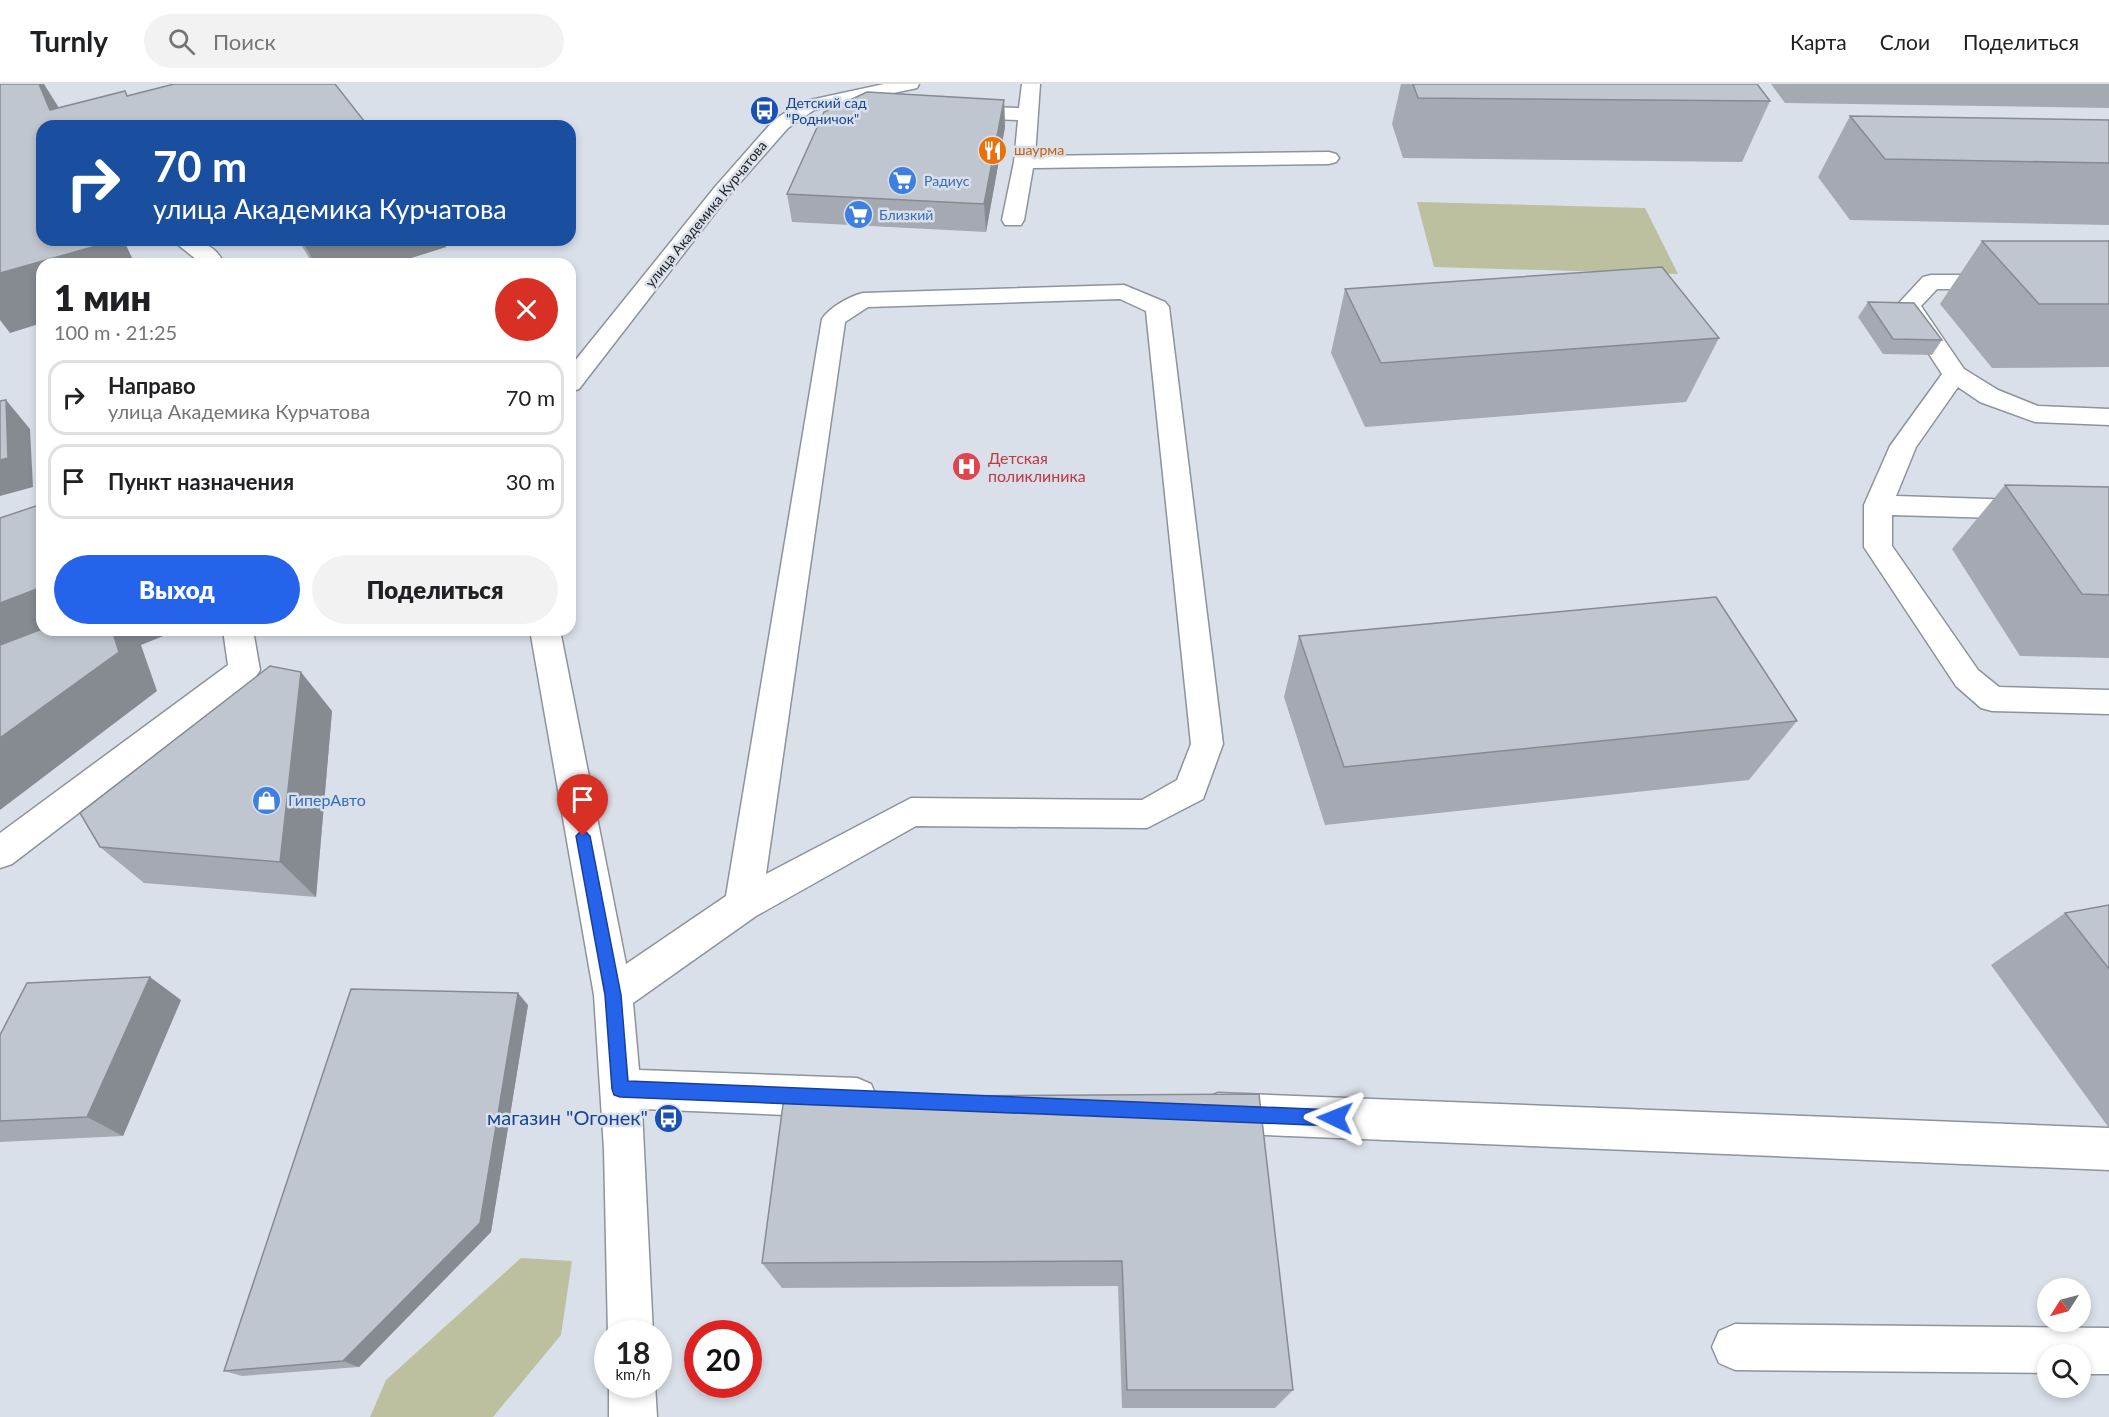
<!DOCTYPE html>
<html lang="ru">
<meta charset="utf-8">
<style>
:root{--surface:#fff;--page:#f2f2f2;--text:#202124;--muted:#757577;--line:#e0e0e0;--accent:#2563eb}
body{margin:0;font-family:Lato,sans-serif;background:var(--page);color:var(--text);height:100vh;display:flex;flex-direction:column;font-size:22px;white-space:nowrap}
*{box-sizing:border-box;margin:0}
p{font-size:20px;color:var(--muted)}
.icon{flex:none;width:33px;height:33px;fill:none;stroke:currentColor;stroke-width:2;stroke-linecap:round;stroke-linejoin:round}
.map{position:relative;flex:1;overflow:hidden}
.side{position:absolute;left:36px;top:174px;width:540px;height:378px;display:flex;flex-direction:column;background:var(--surface);border-radius:18px;box-shadow:0 3px 9px #0003}
.side>*{flex:none}
.top-card{position:absolute;left:36px;top:36px;width:540px;height:126px;border-radius:18px;box-shadow:0 3px 9px #0003;background:#1a4fa0;color:#fff;overflow:hidden}
.needle{width:39px;rotate:234deg}
.buttons{position:absolute;left:2037px;top:1194px;display:grid;gap:12px}
.buttons a{display:grid;place-items:center;width:54px;height:54px;border-radius:50%;background:var(--surface);box-shadow:0 3px 9px #0003;font-size:30px}
.speed{position:absolute;left:594px;top:1236px;display:flex;gap:12px;font-size:30px;font-weight:700;text-align:center}
.speed>*{display:grid;place-content:center;width:78px;height:78px;border-radius:50%;background:var(--surface);box-shadow:0 3px 9px #0003;line-height:1}
.speed small{font-size:15px;font-weight:400}
.speed .limit{border:9px solid #d22;background:#fff;color:#111}
.pin{position:absolute;display:grid;place-items:center;width:51px;height:51px;color:#fff;margin:-62px -26px;border-radius:50% 50% 50% 0;rotate:-45deg;box-shadow:0 0 6px #0007}
.pin .icon{rotate:45deg}
.me{position:absolute;width:66px;margin:-33px;rotate:272deg;stroke-linejoin:round;filter:drop-shadow(0 0 4px #0008)}
.turn{display:flex;align-items:center;gap:21px;height:126px;padding:0 18px;font-size:27px}
.turn .icon{width:78px;height:78px;stroke-width:2.5}
.turn b{display:block;font-size:42px;line-height:51px}
.round{display:grid;place-items:center;flex:none;width:63px;height:63px;border-radius:32px;background:var(--page)}
.headline{display:flex;align-items:center;justify-content:space-between;height:102px;padding:0 18px}
h1{font-size:36px;font-weight:800;line-height:45px}
.action{display:flex;gap:12px;margin-top:auto;padding:12px 18px}
.action a{flex:1;height:69px;border-radius:36px;background:var(--accent);color:#fff;font-size:24px;font-weight:800;line-height:69px;text-align:center}
.action a+a{background:var(--page);color:var(--text)}
ul{padding:0;list-style:none}
li{display:flex;align-items:center;gap:18px;height:75px;margin:0 12px 9px;padding:0 6px;border:3px solid var(--line);border-radius:18px}
li div{flex:1}
li b{display:block;font-size:22px}
li em{font-style:normal}
header{display:flex;align-items:center;gap:36px;box-sizing:border-box;height:84px;padding:0 30px;background:var(--surface);border-bottom:2px solid var(--line)}
header strong{font-size:28px}
nav{display:flex;gap:33px;margin-inline-start:auto;font-size:21px}
.search{width:420px;height:54px;background:var(--page);display:flex;align-items:center;gap:15px;box-sizing:border-box;padding:0 21px;border-radius:33px;color:var(--muted);font-size:22px}
.map>svg:first-child{display:block}
.green{fill:#bcc09f}
.lines{fill:none;stroke-linecap:round;stroke-linejoin:round}
.minor-casing{stroke:#8d939b;stroke-width:3}
.minor{fill:#fff;fill-rule:evenodd}
.wall{fill:#a5aab2}
.shaded-wall{fill:#868b91}
.building{fill:#c0c6cf;stroke:#868b91;stroke-width:1.5}
.route{fill:#2563eb;stroke:#184099;stroke-width:1.5}
.labels{text-anchor:middle;stroke-width:5;stroke-linejoin:round;paint-order:stroke}
.far-transit-label{font-size:14px;fill:#164399;stroke:#dae0e9;text-anchor:start}
.far-food-label{font-size:14px;fill:#c56008;stroke:#dae0e9;text-anchor:start}
.far-shop-label{font-size:14px;fill:#366cbe;stroke:#dae0e9;text-anchor:start}
.far-street-label{font-size:14px;fill:#212427;stroke:#dae0e9}
.health-label{font-size:16px;fill:#be3a42;stroke:#dae0e9;text-anchor:start}
.shop-label{font-size:16px;fill:#366cbe;stroke:#dae0e9;text-anchor:start}
.near-transit-label{font-size:20px;fill:#164399;stroke:#dae0e9;text-anchor:end}
</style>
<header>
<strong>Turnly</strong>
<div class="search"><svg class="icon" aria-label="search" viewBox="0 0 24 24"><circle cx="10" cy="10" r="6"/><path d="M15 15l6 6"/></svg>Поиск</div>
<nav><a>Карта</a><a>Слои</a><a>Поделиться</a></nav>
</header>
<div class="map">
<svg width="2109" height="1333" viewBox="0 0 2109 1333">
<rect width="100%" height="100%" fill="#dae0e9"/>
<path class="green" d="M1417,118L1645,124L1678,190L1434,183Z
M521,1174L572,1177L561,1251L493,1333H370L386,1296Z"/>
<g class="lines">
<defs>
<path id="minor" d="M884,0H919L917,4L814,26L788,44L729,111L579,305L570,308V283L715,103L774,36L801,18Z
M1022,0H1040L1035,72L1329,68L1336,70L1339,74L1336,78L1329,80L1033,84L1024,136L1021,141H1005L1002,136L1014,78L1018,36L961,34L951,28L961,22L1019,24Z
M172,156C193,156 215,157 224,180H202Z
M1931,191H1999L2007,193L2011,198L2007,203L1999,205H1937L1921,222L1964,285L1998,306L2038,322L2109,325V341L2035,338L1980,318L1958,303L1916,363L1896,412L2109,419V437L1892,431V462L1978,586L1999,603L2109,606V630L1992,627L1981,624L1956,602L1864,463V421L1890,362L1942,290L1897,221L1923,193Z
M1124,201L1165,218L1169,223L1223,660L1203,715L1147,744L916,742L756,832L633,919L639,986L857,994L871,1000L877,1014L871,1028L857,1034L642,1025L653,1250L608,1251L604,1065L594,911L530,546H560L626,880L726,812L822,235C830,223 850,212 863,209ZM1120,215L1146,227L1191,660L1177,696L1142,716L911,714L766,790L845,238L868,223Z
M223,546H253L260,586L255,594L12,780L0,784V749L228,581Z
M1218,1009L2109,1044V1086L1218,1049L1204,1043L1198,1029L1204,1015Z
M1735,1240L2109,1244V1290H2080V1270H2048V1289L1735,1286L1719,1279L1712,1263L1719,1247Z
M609,1300H655L657,1333H609Z"/>
</defs>
<use href="#minor" class="minor-casing"/>
<use href="#minor" class="minor"/>
</g>
<path class="wall" d="M1401,0H1757L1770,17L1742,78L1403,74L1392,40Z
M1771,0H2109V24L1785,19Z
M1004,16L1005,43L986,148L792,138L787,110Z
M1850,32L2109,36V141L1850,136L1818,93Z
M298,156H443L446,163L392,180H313Z
M1982,157H2109V283L1992,284L1940,220Z
M1345,205L1719,254L1686,318L1365,343L1331,269Z
M1868,218L1942,256L1932,271L1883,270L1858,233Z
M2005,401L2109,403V574L2020,572L1952,465Z
M1299,552L1797,637L1749,696L1325,741L1284,613Z
M332,627L316,813L144,799L100,763Z
M2109,821V1044L1991,881L2065,829Z
M181,916L123,1052L0,1058V951Z
M528,921L491,1148L359,1283L242,1292L224,1287Z
M1259,1010L1293,1306L1275,1324H1122L1118,1202L782,1204L762,1179Z"/>
<path class="shaded-wall" d="M39,0H44L59,24L50,26Z
M1004,16L1005,43L986,148L984,120Z
M113,156H135L125,159L135,180H42V239L10,249L0,236V189Z
M302,156H443L446,163L392,180H315Z
M6,316L30,345L33,403L0,412V376Z
M42,503V546H173V548L141,561L157,607L0,726V519Z
M329,546H363L333,551Z
M301,588L332,627L316,813L280,778Z
M150,893L181,916L123,1052L87,1033Z
M518,909L528,921L491,1148L359,1283L343,1277Z"/>
<path class="building" d="M0,0H39L50,26L125,7L127,12L174,0H335L368,42H42V156L114,157L0,189Z
M1413,0H1757L1770,17L1418,14Z
M867,8L1004,16L984,120L787,110L824,28Z
M1850,32L2109,36V79L1885,75Z
M1982,157H2109V220H2039Z
M1662,183L1719,254L1381,279L1345,205Z
M1868,218L1914,219L1942,256L1893,255Z
M6,316L8,374L0,376V317Z
M2005,401L2109,403V511L2082,510Z
M42,420V503L0,519V434Z
M1716,513L1797,637L1344,683L1299,552Z
M42,545V546H112L119,568L0,654V561Z
M270,582L301,588L280,778L100,763L80,729Z
M2109,821V885L2065,829Z
M150,893L87,1033L0,1037V951L27,899Z
M351,905L518,909L480,1139L343,1277L224,1287Z
M1259,1010L1293,1306H1127L1122,1177L762,1179L784,1013Z"/>
<path class="route" d="M583,745L590,752L621,911L628,997L1335,1026L1341,1028L1344,1034L1341,1040L1335,1042L620,1013L614,1011L612,1005L605,911L576,752Z"/>
<defs>
<symbol id="bus-disc" viewBox="-11 -11 22 22"><circle r="9.5" fill="#1a4fb4" stroke="#dae0e9"/><path d="M-5-6H5V4H4V6H2V4H-2V6H-4V4H-5ZM-3.5-4V0h7V-4ZM-3.5 1.2v1.5H-2V1.2ZM2 1.2v1.5H3.5V1.2Z" fill="#fff"/></symbol>
<symbol id="restaurant-disc" viewBox="-11 -11 22 22"><circle r="9.5" fill="#e8710a" stroke="#dae0e9"/><path d="M-5-6h1v4h1v-4h1v4h1v-4h1v5L-1.5 .5V6h-2V.5L-5-1ZM5-6V6H3V1.5H1.5Q1.5-4 5-6Z" fill="#fff"/></symbol>
<symbol id="supermarket-disc" viewBox="-11 -11 22 22"><circle r="9.5" fill="#3f7fe0" stroke="#dae0e9"/><path d="M-6-5.5h2.5l.6 2H6L4.5 2H-2.5L-4.4-4H-6ZM-1.5 3.2a1.3 1.3 0 1 0 .1 0ZM3 3.2a1.3 1.3 0 1 0 .1 0Z" fill="#fff"/></symbol>
<symbol id="hospital-disc" viewBox="-11 -11 22 22"><circle r="9.5" fill="#e0444e" stroke="#dae0e9"/><path d="M-5-5h3v3.5h4V-5h3V5h-3V1.5h-4V5h-3Z" fill="#fff"/></symbol>
<symbol id="shop-disc" viewBox="-11 -11 22 22"><circle r="9.5" fill="#3f7fe0" stroke="#dae0e9"/><path d="M-5-2.5h2.3a2.7 3.5 0 0 1 5.4 0H5L5.5 6h-11ZM-1.5-2.5h3a1.5 2.3 0 0 0-3 0Z" fill="#fff"/></symbol>
</defs>
<g fill-rule="evenodd">
<use href="#bus-disc" x="748" y="10" width="33" height="33"/>
<use href="#restaurant-disc" x="976" y="50" width="33" height="33"/>
<use href="#supermarket-disc" x="886" y="80" width="33" height="33"/>
<use href="#supermarket-disc" x="842" y="114" width="33" height="33"/>
<use href="#hospital-disc" x="950" y="366" width="33" height="33"/>
<use href="#shop-disc" x="250" y="700" width="33" height="33"/>
<use href="#bus-disc" x="652" y="1018" width="33" height="33"/>
</g>
<g class="labels">
<g class="far-transit-label">
<text x="786" y="24">Детский сад<tspan x="786" dy="16">"Родничок"</tspan></text>
</g>
<g class="far-food-label">
<text x="1014" y="71">шаурма</text>
</g>
<g class="far-shop-label">
<text x="924" y="102">Радиус</text>
<text x="879" y="136">Близкий</text>
</g>
<g class="far-street-label">
<text transform="translate(706 130) rotate(-51)" y="5">улица Академика Курчатова</text>
</g>
<g class="health-label">
<text x="988" y="380">Детская<tspan x="988" dy="18">поликлиника</tspan></text>
</g>
<g class="shop-label">
<text x="288" y="722">ГиперАвто</text>
</g>
<g class="near-transit-label">
<text x="648" y="1041">магазин "Огонек"</text>
</g>
</g>
</svg>
<div class="buttons">
<a><svg class="needle" viewBox="-14 -14 28 28"><path d="M0-13l5 13h-10z" fill="#e53935"/><path d="M0 13l5-13h-10z" fill="#757577"/></svg></a>
<a><svg class="icon" aria-label="search" viewBox="0 0 24 24"><circle cx="10" cy="10" r="6"/><path d="M15 15l6 6"/></svg></a>
</div>
<div class="speed"><div>18<small>km/h</small></div><div class="limit">20</div></div>
<div class="pin" style="left:583px;top:752px;background:#d93025"><svg class="icon" aria-label="arrive" viewBox="0 0 24 24"><path d="M6 21V4h12l-3 4 3 4H6"/></svg></div>
<svg class="me" style="left:1335px;top:1034px" viewBox="-20 -20 40 40"><path d="M0-17L14 15 0 8-14 15z" fill="#2563eb" stroke="#fff" stroke-width="4"/></svg>
<div class="top-card">
<div class="turn"><svg class="icon" aria-label="right" viewBox="0 0 24 24"><path d="M7 20v-9h11M14 6l5 5-5 5"/></svg><div><b>70 m</b>улица Академика Курчатова</div></div>
</div>
<section class="side">
<div class="headline"><div><h1>1 мин</h1><p>100 m · 21:25</p></div><a class="round" style="background:#d93025;color:#fff"><svg class="icon" aria-label="close" viewBox="0 0 24 24"><path d="M6 6l12 12M18 6L6 18"/></svg></a></div>
<ul>
<li><svg class="icon" aria-label="right" viewBox="0 0 24 24"><path d="M7 20v-9h11M14 6l5 5-5 5"/></svg><div><b>Направо</b><p>улица Академика Курчатова</p></div><em>70 m</em></li>
<li><svg class="icon" aria-label="arrive" viewBox="0 0 24 24"><path d="M6 21V4h12l-3 4 3 4H6"/></svg><div><b>Пункт назначения</b></div><em>30 m</em></li>
</ul>
<div class="action"><a>Выход</a><a>Поделиться</a></div>
</section>
</div>
